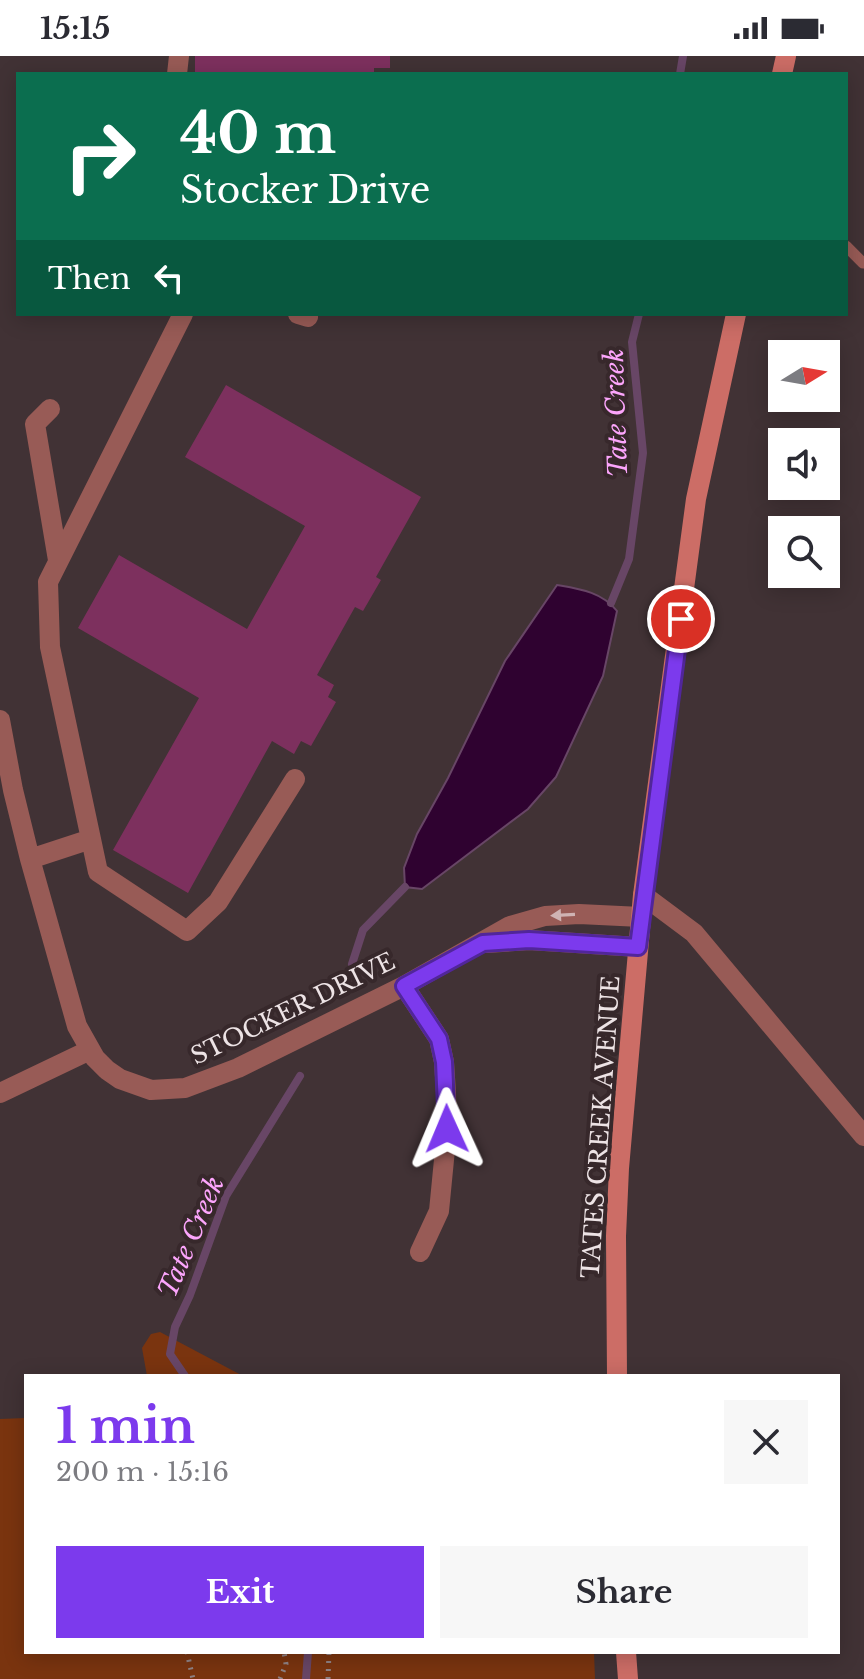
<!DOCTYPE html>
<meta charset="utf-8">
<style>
:root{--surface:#fff;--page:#f7f7f7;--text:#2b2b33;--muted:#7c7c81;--accent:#7c3aed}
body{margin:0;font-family:"Libre Baskerville",serif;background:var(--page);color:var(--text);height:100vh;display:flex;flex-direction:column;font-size:30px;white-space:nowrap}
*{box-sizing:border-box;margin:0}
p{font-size:26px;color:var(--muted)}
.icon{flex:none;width:44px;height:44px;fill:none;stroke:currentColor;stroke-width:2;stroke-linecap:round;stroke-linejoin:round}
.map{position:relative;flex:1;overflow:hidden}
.panel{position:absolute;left:24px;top:1318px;width:816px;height:280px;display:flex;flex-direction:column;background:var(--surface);border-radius:0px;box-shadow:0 4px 20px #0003}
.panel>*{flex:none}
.guide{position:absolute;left:16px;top:16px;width:832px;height:244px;border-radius:0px;box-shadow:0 4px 20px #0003;background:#0b6e4f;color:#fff;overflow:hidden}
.needle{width:52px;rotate:79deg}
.tools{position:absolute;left:768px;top:284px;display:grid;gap:16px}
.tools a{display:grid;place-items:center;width:72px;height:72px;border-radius:0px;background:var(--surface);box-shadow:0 4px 20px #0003;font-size:40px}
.pin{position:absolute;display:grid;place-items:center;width:68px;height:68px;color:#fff;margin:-34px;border:4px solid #fff;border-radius:50%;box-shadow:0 2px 8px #0007}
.me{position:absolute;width:88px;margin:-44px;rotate:359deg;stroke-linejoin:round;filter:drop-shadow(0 0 6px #0008)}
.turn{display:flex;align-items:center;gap:28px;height:168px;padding:0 32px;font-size:36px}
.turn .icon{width:104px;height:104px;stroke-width:2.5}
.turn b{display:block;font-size:56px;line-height:68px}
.then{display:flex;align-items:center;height:76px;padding:0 32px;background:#0003;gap:16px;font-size:30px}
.round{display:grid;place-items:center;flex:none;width:84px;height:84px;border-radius:0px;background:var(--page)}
.summary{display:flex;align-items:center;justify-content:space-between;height:136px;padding:0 32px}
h1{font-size:48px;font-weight:700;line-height:60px;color:var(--accent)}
.cta{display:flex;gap:16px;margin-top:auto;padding:16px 32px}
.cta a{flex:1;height:92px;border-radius:0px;background:var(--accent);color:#fff;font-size:32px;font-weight:700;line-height:92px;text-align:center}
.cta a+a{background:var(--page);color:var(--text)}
.status{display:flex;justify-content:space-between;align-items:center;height:56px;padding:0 40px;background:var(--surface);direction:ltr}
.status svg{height:22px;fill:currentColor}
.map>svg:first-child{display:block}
.green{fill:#7a340f}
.water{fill:#2f0230;stroke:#684666;stroke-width:2}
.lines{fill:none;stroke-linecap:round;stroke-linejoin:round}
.stream{stroke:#684666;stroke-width:8}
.building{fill:#7d305e}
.path{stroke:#8f8285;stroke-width:5;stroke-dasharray:2 6;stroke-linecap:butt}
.service{stroke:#985b56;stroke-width:11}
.minor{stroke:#985b56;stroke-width:20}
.secondary{stroke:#cc6d66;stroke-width:20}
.oneway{fill:#cfb3b3}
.route-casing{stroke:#51269a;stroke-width:20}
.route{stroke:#7c3aed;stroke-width:14}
.labels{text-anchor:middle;stroke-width:8;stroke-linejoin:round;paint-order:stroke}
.street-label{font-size:24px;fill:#ede3e5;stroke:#37282b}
.water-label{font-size:26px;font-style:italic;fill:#fca5fc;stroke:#37282b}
</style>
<div class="status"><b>15:15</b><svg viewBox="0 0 49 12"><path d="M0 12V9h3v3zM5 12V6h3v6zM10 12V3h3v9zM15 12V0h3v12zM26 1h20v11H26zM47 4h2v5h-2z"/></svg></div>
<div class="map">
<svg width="864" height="1623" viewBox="0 0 864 1623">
<rect width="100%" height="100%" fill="#413235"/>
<path class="green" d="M160,1276L243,1320H147L142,1292L151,1278Z
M26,1362V1596H594L595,1623H0V1363Z"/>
<path class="water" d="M557,529C580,533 602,536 617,555L603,620L556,721L528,753L422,833L405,831L404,812L417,778L448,722L505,605Z"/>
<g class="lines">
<path class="stream" d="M680,18L683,0
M611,547L629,503L643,397L632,286L639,258
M352,908L363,874L405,831
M185,1320L170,1298L175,1271L190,1239L226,1140L300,1020
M306,1623L308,1596"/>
</g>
<path class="building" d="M195,0H390V12H374V18H195Z
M226,329L421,441L376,521L381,524L363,555L355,551L317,619L334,629L328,641L336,646L311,690L301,685L294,698L272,685L188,837L113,794L199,642L78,572L119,499L247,573L305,470L185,401Z"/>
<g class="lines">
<path class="path" d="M187,1596L193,1623
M280,1623L286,1608L284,1596
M328,1623L329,1596"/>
<path class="service" d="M846,190L863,207"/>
<path class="minor" d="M177,18L179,0
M183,258L48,526L50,591L98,816L187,875L218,846L295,723
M298,258L308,261
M50,353L35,368L58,504
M0,664L13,734L30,803L77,970L95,1002L107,1014L120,1023L151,1034L185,1032L238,1012L404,930L510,870L545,860L579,858L641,861
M30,803L91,783
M643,839L694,877L864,1080
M487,887L529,884L638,891
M404,930L439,983L444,1006L446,1037L447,1073L439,1155L420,1196
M0,1037L90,994"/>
<path class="secondary" d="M782,18L786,0
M617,1320L616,1180L619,1112L643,839L696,443L736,258
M626,1596L628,1623"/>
</g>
<defs><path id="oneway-solid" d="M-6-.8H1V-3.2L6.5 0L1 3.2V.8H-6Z" transform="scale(2)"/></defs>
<use class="oneway" href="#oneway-solid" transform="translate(563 859) rotate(177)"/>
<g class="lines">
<defs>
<path id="route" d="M447,1073L444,1006L439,983L404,930L483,887L529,884L638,891L681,563"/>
</defs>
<use href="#route" class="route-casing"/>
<use href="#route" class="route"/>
</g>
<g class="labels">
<g class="street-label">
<text transform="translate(293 953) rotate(-26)" y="8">STOCKER DRIVE</text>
<text transform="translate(601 1071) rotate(-86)" y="8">TATES CREEK AVENUE</text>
</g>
<g class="water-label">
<text transform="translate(616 357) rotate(-92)" y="9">Tate Creek</text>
<text transform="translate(191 1181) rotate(-67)" y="9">Tate Creek</text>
</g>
</g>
</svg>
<div class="tools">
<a><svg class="needle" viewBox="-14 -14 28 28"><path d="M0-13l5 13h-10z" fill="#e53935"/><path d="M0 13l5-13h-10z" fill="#7c7c81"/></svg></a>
<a><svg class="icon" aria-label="sound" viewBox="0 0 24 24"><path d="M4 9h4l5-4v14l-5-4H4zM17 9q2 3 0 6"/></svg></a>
<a><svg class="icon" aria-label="search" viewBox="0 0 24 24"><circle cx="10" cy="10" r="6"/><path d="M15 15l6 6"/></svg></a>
</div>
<div class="pin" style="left:681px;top:563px;background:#d93025"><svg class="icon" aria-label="arrive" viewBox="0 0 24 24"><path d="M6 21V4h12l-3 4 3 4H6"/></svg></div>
<svg class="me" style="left:447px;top:1073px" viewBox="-20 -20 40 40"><path d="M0-17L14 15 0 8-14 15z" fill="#7c3aed" stroke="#fff" stroke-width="4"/></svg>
<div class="guide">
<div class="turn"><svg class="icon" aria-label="right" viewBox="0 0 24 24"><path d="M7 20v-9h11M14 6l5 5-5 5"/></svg><div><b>40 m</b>Stocker Drive</div></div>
<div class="then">Then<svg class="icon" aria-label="left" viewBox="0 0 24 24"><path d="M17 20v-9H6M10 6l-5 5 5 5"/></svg></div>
</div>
<section class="panel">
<div class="summary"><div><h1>1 min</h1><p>200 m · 15:16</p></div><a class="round"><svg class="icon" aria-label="close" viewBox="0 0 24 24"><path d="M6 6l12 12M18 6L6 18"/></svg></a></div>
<div class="cta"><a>Exit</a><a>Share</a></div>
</section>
</div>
